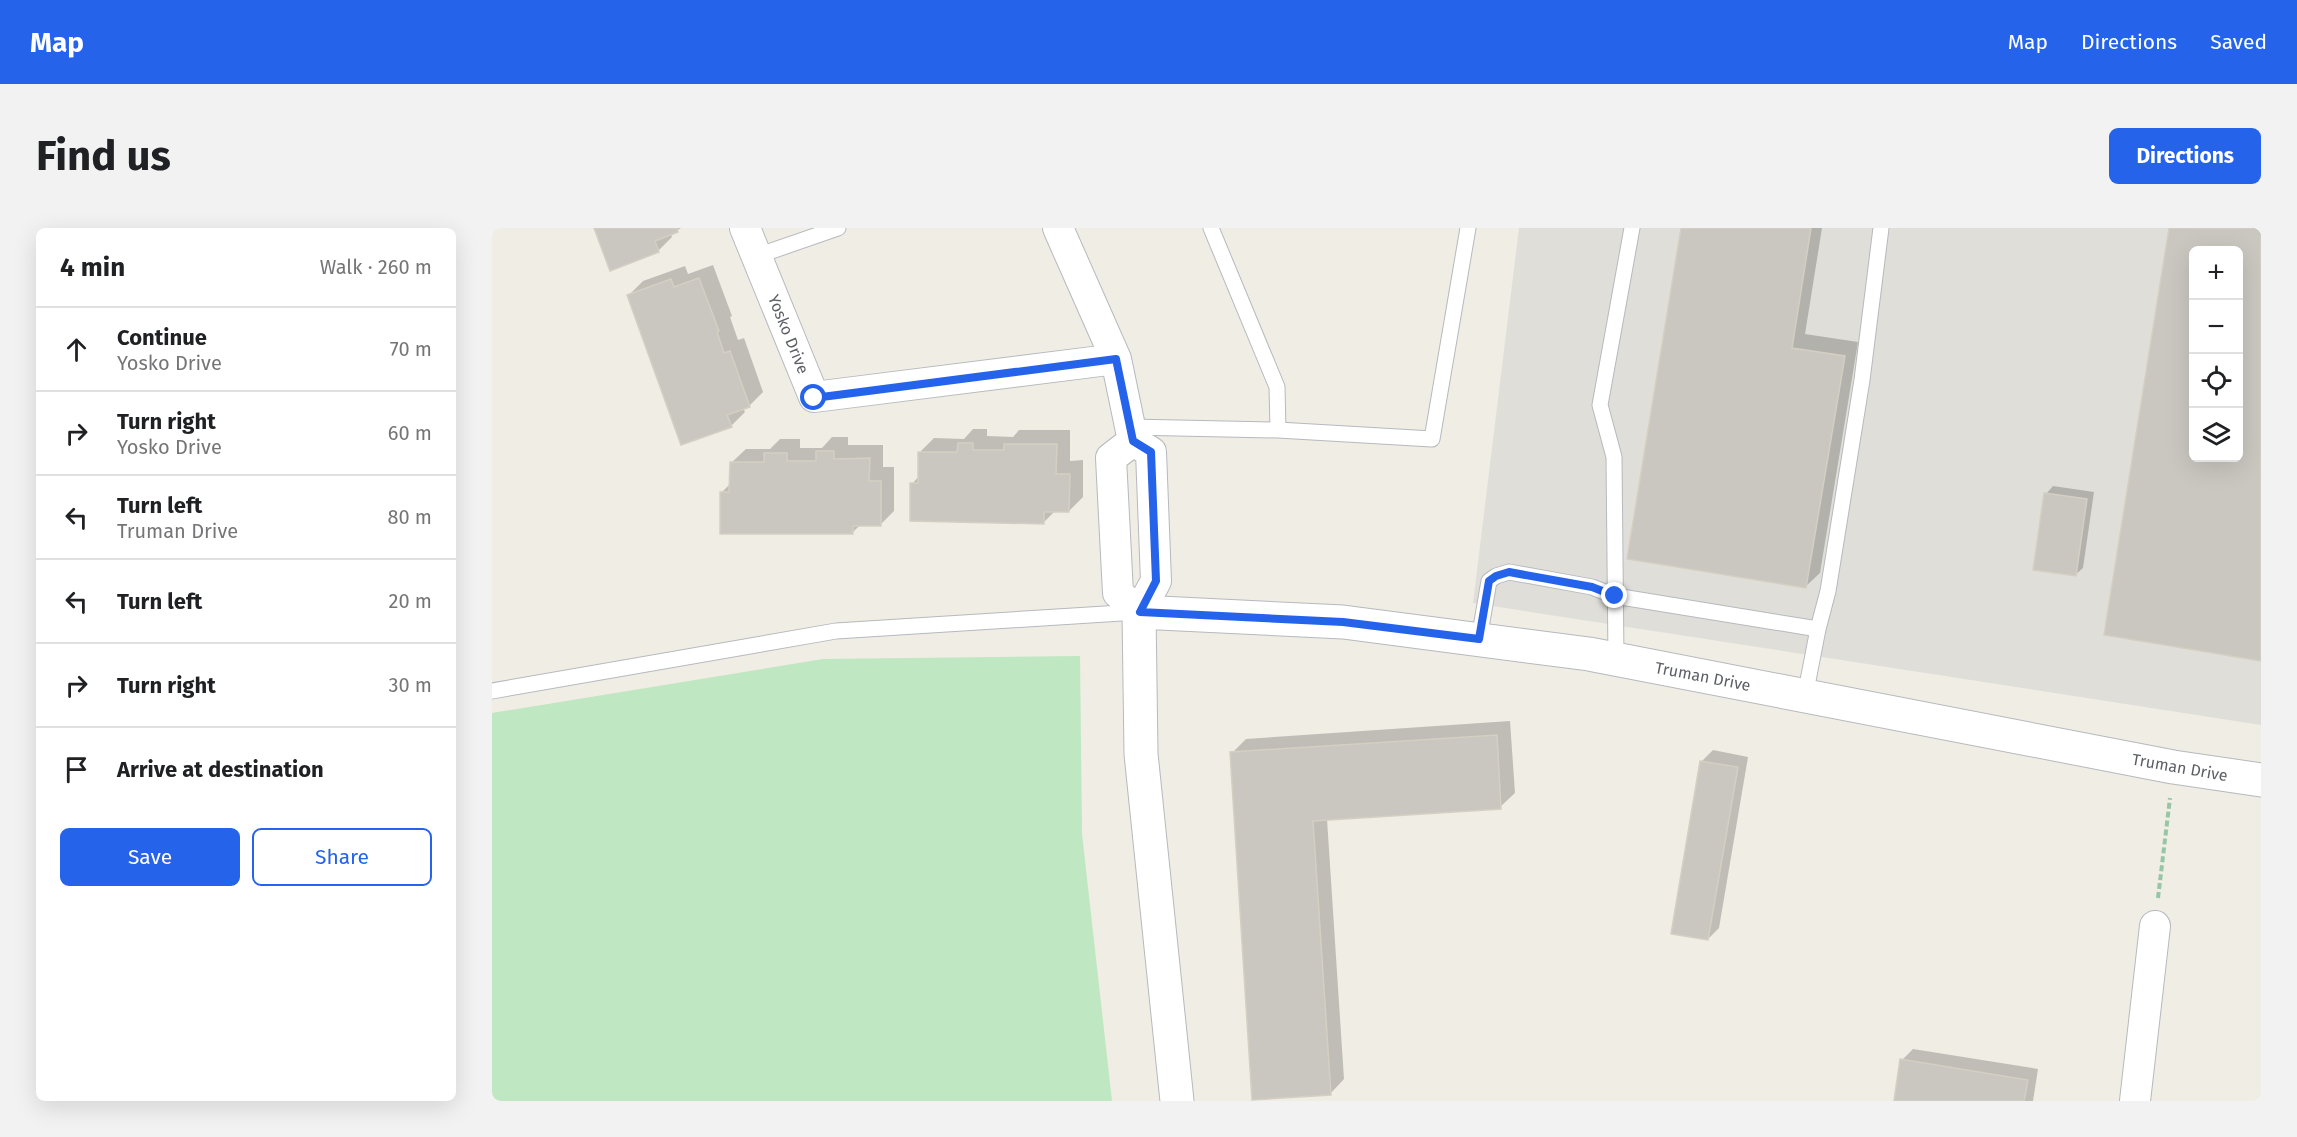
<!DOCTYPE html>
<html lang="en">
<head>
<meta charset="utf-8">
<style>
  :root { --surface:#fff; --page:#f2f2f2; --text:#202124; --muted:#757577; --line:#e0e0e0; --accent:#2563eb }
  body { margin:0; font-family:"Fira Sans",sans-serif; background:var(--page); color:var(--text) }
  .controls { position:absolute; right:18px; top:18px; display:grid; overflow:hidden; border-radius:9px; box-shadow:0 6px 24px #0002 }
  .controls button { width:54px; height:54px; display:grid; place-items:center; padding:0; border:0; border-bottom:2px solid var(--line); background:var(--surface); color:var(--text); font:30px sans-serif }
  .stop { position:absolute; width:18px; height:18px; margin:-14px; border:4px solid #2563eb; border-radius:50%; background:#fff }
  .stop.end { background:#2563eb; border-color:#fff; box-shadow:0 2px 6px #0008 }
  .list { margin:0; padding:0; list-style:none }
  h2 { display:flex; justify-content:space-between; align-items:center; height:78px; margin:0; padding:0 24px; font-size:26px }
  h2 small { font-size:20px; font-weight:400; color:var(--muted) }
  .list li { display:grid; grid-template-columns:39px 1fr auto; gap:18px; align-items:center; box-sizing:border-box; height:84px; padding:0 24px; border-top:2px solid var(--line) }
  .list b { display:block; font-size:22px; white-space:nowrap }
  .list p { margin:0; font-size:20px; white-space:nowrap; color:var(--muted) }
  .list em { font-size:20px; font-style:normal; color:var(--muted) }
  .actions { display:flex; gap:12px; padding:18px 24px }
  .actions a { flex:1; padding:14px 0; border:2px solid var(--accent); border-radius:9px; text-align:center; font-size:21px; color:var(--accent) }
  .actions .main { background:var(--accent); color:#fff }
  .icon { flex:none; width:33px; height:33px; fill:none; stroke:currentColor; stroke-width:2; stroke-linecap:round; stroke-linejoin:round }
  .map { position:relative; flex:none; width:1769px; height:873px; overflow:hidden; border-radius:9px }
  header { display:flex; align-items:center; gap:36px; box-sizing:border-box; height:84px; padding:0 30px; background:var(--accent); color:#fff }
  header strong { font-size:28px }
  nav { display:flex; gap:33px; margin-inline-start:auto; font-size:21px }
  .intro { display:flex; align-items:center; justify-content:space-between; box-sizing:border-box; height:144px; padding:0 36px }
  h1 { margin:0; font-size:42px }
  .button { padding:15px 27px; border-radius:9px; background:var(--accent); color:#fff; font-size:21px; font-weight:700 }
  main { display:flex; gap:36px; padding:0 36px }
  aside { flex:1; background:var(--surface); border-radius:9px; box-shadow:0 6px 24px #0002 }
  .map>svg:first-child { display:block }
</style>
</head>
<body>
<header>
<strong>Map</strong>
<nav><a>Map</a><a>Directions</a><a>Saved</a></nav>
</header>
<div class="intro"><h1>Find us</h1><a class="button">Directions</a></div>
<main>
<aside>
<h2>4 min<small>Walk · 260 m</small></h2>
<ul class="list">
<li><svg class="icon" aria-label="ahead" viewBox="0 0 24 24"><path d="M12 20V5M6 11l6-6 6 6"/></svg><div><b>Continue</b><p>Yosko Drive</p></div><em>70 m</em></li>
<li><svg class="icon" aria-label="right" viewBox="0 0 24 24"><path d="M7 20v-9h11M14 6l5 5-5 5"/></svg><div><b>Turn right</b><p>Yosko Drive</p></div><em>60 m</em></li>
<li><svg class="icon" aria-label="left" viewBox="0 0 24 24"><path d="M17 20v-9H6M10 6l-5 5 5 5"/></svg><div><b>Turn left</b><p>Truman Drive</p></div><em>80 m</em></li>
<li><svg class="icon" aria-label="left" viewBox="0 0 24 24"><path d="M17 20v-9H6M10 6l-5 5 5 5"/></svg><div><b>Turn left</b></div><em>20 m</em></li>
<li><svg class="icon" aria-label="right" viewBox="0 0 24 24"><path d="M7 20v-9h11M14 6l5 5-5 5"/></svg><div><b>Turn right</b></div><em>30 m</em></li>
<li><svg class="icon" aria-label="arrive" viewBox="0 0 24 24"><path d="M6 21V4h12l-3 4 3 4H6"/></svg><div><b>Arrive at destination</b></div></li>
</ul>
<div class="actions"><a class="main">Save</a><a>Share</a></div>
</aside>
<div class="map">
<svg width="1769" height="873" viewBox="0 0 1769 873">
  <rect width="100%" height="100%" fill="#efede4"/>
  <path fill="#e0ded8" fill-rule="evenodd" d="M1027,0H1769V497L981,375ZM1702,22H1746V230H1702Z"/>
  <path fill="#bfe7c1" d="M588,428L590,606L620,873H0V485L331,431Z"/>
  <path fill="#0003" fill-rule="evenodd" d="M104,0H189L179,6L180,9L166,23Z
    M1191,0H1330L1313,106L1366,114L1328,345L1313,359Z
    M1679,0H1769V431L1614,406ZM1702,22H1746V230H1702Z
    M221,37L240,88L238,89L246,112L252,110L271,164L257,178L251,180L253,184L239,198L137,67L151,53L193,38L196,46Z
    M481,201H495V208L521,209L527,202H578V233L591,232V269L577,283H563L552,294L420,256L428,247V224L442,210L472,211Z
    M340,209H356V217H391V239H402V283L388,297H368L361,304L229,265L239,255V235L254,221H278L288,211H308V220H330Z
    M1561,258L1602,264L1591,340L1583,347L1554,266Z
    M1018,493L1023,565L1008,579L835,591L852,851L838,866L740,525L754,511Z
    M1221,522L1256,529L1227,700L1216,711L1180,705L1210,533Z
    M1421,821L1546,841L1541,873H1403L1410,832Z"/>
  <path fill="#cac7c1" stroke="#d4cfc2" stroke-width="1.5" fill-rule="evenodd" d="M102,0H185L186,4L163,13L167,24L118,43Z
    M1189,0H1319L1300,120L1353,128L1314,360L1135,331Z
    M1677,0H1769V433L1612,407ZM1702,22H1746V230H1702Z
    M207,50L227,103L225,104L232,125L238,123L258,179L235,187L240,199L189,217L135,67L179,51L182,59Z
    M466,215H481V222H512V216H565L564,246H578L577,284H552V296L418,293V255H426V224H465Z
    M324,223H342V231L378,230L377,253H389V298H361V306H228V264H237L238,234H272V225H295V233H324Z
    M1552,265L1595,271L1584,348L1541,342Z
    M1005,507L1009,581L821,593L839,867L760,872L738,524Z
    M1208,533L1246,539L1216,712L1179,706Z
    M1408,831L1536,852L1532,873H1402Z"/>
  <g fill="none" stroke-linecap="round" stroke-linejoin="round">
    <g stroke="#b6b9be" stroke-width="17">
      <path id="service" d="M265,28L346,0
        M638,199L786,202L785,159L719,0
        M786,202L940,211L976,0
        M1326,401L1336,363L1370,152L1389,0
        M987,411L997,353L1004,348L1017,344L1100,359L1123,368L1326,401L1313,468
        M1124,431L1122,229L1108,177L1140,0
        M0,463L344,403L645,384"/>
    </g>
    <g stroke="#b6b9be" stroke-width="32">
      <path id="minor" d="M253,0L322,169L624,131
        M566,0L624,131L641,213L659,224L664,353L647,384L626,365L619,230L641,213
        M1643,873L1663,698"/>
    </g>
    <g stroke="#b6b9be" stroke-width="35">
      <path id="tertiary" d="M685,873L649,526L647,384L851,394L1097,426L1681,539L1769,552"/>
    </g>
    <path stroke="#97c6a7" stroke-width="4" stroke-dasharray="6 3" stroke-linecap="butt" d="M1666,670L1678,570"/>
    <use href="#service" stroke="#fff" stroke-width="15"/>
    <use href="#minor" stroke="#fff" stroke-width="30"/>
    <use href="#tertiary" stroke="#fff" stroke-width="33"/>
  </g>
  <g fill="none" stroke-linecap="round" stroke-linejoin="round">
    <path stroke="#2563eb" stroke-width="8" d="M322,170L624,131L641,213L659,224L664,353L648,384L851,394L987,411L997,353L1004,348L1017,344L1100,359L1123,368"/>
  </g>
  <g text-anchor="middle" stroke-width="5" stroke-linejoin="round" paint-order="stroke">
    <g font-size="16" fill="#5c5f65" stroke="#fff">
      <text transform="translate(297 106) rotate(68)" y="6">Yosko Drive</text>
      <text transform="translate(1211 448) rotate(11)" y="6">Truman Drive</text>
      <text transform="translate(1688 539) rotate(10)" y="6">Truman Drive</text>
    </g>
  </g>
</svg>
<div class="controls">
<button>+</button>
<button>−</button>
<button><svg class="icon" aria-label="locate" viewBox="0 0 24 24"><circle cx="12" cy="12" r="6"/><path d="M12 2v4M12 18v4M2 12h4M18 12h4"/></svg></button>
<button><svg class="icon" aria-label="layers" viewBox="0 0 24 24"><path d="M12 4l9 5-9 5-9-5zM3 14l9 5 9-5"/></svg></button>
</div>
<div class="stop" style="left:322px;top:170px"></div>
<div class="stop end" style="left:1123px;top:368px"></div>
</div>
</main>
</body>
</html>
